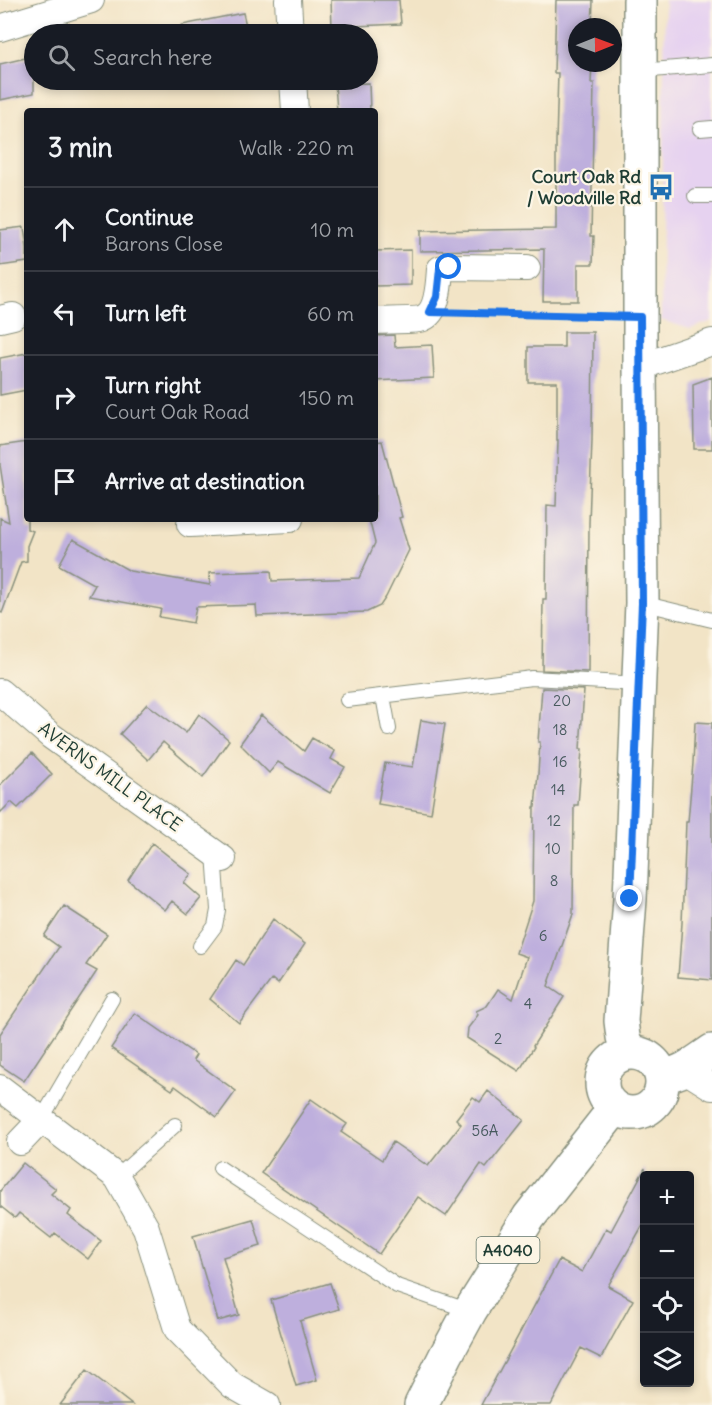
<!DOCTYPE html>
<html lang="en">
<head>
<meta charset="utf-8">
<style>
  :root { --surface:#171b24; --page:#242831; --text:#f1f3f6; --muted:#9ea1a6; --line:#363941 }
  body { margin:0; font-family:Delius,sans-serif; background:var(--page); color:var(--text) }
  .controls { position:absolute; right:18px; bottom:18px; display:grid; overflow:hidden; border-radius:6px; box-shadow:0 3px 9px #0003 }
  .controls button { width:54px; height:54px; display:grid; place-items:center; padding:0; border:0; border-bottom:2px solid var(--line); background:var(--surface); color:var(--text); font:30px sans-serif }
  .compass { position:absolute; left:568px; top:18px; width:54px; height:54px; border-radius:50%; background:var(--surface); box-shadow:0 3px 9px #0003; rotate:89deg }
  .stop { position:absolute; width:18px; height:18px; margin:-14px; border:4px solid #1a73e8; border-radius:50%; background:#fff }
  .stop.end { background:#1a73e8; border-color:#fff; box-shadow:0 2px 6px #0008 }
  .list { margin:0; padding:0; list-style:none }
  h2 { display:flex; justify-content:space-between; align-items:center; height:78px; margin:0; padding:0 24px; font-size:26px }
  h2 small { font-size:20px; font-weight:400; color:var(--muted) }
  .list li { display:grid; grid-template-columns:39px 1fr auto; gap:18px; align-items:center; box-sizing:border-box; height:84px; padding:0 24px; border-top:2px solid var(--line) }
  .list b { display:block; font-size:22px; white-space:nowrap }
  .list p { margin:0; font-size:20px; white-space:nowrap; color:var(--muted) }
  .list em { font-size:20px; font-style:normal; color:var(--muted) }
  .icon { flex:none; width:33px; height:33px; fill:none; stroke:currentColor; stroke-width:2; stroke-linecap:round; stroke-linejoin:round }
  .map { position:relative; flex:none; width:712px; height:1405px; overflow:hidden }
  .search { position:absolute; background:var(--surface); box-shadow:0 3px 9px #0003; left:24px; top:24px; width:354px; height:66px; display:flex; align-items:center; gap:15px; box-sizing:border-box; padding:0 21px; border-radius:33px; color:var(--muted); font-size:22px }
  .panel { position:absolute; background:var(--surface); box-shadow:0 3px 9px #0003; left:24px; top:108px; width:354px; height:414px; border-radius:6px }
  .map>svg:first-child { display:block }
</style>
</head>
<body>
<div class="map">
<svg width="712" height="1405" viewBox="0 0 712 1405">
  <rect width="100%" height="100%" fill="#fcf5e5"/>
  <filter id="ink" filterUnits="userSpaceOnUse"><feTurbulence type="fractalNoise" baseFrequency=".0167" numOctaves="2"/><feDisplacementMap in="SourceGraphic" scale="12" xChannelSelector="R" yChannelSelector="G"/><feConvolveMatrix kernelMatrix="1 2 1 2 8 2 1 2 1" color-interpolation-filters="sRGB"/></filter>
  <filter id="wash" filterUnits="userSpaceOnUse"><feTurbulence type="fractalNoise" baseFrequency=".008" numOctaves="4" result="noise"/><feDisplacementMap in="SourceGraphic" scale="24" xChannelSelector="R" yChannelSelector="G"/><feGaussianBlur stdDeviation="1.35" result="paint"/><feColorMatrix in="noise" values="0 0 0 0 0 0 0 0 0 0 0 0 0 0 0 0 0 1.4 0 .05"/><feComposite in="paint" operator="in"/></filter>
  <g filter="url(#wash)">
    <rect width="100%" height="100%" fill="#f2e4c6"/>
    <path fill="#e6d2f0" d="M665,0H712V321L690,329L661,320Z"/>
    <g id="blocks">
      <path fill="#beafdd" d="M331,0H399L401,24L332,27Z
        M556,0H593L592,27H577V63H592L591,83H594L591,236H594L593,264H578V301H543L544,249L420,251V231L556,229V142L558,73H554Z
        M243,13L248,34H183L182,25Z
        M34,56V93L0,100V64Z
        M369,83L370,111H337L335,84Z
        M24,227L27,248V262L0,266V230Z
        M411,250V285L375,286V251Z
        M564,332H593L592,440L589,523L588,672L542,670L543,599H546L547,505L556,506L558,440H557V382H528V347H564Z
        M394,335L395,347L432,345L434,378L375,381V336Z
        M27,353V390L0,395V358Z
        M712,377V449H694L693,384Z
        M382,441L402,517L399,518L409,550L386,597L380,606L367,612L257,616L256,605L196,607L193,623L159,617L161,609L89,596L95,585L59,565L73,539L130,571L210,585L209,573L271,571L272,581L359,578L375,543L369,519H375V442Z
        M27,442V529L33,531L27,546V561L21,562L2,613L0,612V518L9,522L0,465V446Z
        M542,688L584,690L580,749H582L578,805H574L573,914L548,986L564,997L533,1046L534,1047L519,1071L467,1038L468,1028L478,1015L476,1011L487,1006L498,989L513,999L527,957L516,953L533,901L534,807H535L538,774L540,742H538Z
        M147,704L186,733L199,714L229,740L203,777L163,742L148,760L120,734Z
        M261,715L304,751L312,738L335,751L331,759L345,767L330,793L278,762L269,773L240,744Z
        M421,720L445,724L431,813L378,804L385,763L413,767Z
        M695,722L712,723V980L678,977L682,923L686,822H688L693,763Z
        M32,753L52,774L18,808L11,802L0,813V785Z
        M152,843L191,874L184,883L201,898L188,914L172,901L165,910L128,880Z
        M64,906L107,934L86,965L97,971L24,1081L0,1065V1034L59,947L44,936Z
        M273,919L305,944L278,984L272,979L239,1023L210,999L236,960L243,965Z
        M135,1013L196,1055L193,1060L236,1091L217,1117L175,1086L172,1090L111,1048Z
        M488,1091L524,1120L486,1168L481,1164L446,1216L418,1197L379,1254L261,1173L311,1099L347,1124L341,1132L382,1160L393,1142L428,1166L461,1124L456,1119L473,1097L480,1102Z
        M23,1163L56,1189L51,1194L71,1210L68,1215L101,1241L88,1259L55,1233L51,1238L19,1213L15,1218L0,1206V1191Z
        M645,1168V1221L608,1286L633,1300L601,1358L581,1348L551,1405H481L559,1260L582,1272L606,1228L611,1231Z
        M253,1219L261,1246L223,1257L239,1315L218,1321L193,1236Z
        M330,1283L339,1309L300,1321L317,1380L296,1386L271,1300Z
        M87,1370L132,1405H60Z"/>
    </g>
  </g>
  <g filter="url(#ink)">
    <use href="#blocks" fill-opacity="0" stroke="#88907d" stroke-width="1.5"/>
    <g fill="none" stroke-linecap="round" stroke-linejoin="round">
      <g stroke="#88907d" stroke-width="16">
        <path id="lane" d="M640,71L712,65
          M700,129L712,128
          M695,196H712
          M642,603L712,620
          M383,696L389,729
          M347,700L532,678L640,684
          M200,946L215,926L218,910L214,853
          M41,1120L112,999
          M220,1168L397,1286L470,1311
          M117,1177L175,1125"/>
      </g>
      <g stroke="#88907d" stroke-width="28">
        <path id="street" d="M288,0L290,34
          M0,28L91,0
          M293,80L295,111
          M0,319L13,316
          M375,321C384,320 417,321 423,318C438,312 439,283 440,269L449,267L527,268
          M640,367L712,342
          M190,524L290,519
          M0,692L51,736L223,859
          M685,1070L712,1087
          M0,1088L117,1177L146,1228L177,1329L232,1385L267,1405
          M20,1142L41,1120"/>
      </g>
      <g stroke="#88907d" stroke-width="36">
        <path id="primary" d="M628,1053L623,1037L621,1021L630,899L642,603L640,367V0
          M602 1083a30 30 0 1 1 60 0a30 30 0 1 1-60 0Z
          M662,1076C682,1074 696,1062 712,1051
          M421,1405L446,1355L470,1311L529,1217L615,1108"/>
      </g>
      <path stroke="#88907d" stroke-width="4" stroke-dasharray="4.5 4.5" stroke-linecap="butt" d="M458,313L612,317"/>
      <use href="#lane" stroke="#fff" stroke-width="14"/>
      <use href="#street" stroke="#fff" stroke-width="26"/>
      <use href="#primary" stroke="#fff" stroke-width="33"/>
    </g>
  </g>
  <g fill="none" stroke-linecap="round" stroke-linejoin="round" filter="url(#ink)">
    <path stroke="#1a73e8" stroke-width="8" d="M449,267L440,269L437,297L430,312L640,317L642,603L630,899"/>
  </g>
  <defs>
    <g id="bus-bare" transform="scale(2.07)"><path d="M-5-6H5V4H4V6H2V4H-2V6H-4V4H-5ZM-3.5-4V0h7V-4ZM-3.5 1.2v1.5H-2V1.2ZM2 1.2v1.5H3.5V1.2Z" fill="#1f6fb2" stroke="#fcf5e5" stroke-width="2.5" paint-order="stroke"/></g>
  </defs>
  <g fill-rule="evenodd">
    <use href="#bus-bare" x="661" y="187"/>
  </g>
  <g text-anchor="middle" stroke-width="4.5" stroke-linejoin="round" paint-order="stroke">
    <g font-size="15" fill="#475a5e">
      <text x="562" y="706">20</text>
      <text x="560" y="735">18</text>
      <text x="560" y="767">16</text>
      <text x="558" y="795">14</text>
      <text x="554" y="826">12</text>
      <text x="553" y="854">10</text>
      <text x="554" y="886">8</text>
      <text x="543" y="941">6</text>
      <text x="528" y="1009">4</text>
      <text x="498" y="1044">2</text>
      <text x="485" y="1136">56A</text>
    </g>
    <rect fill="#fcf5e5" stroke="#617469" stroke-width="1.5" x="476.5" y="1237" width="63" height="26" rx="4.5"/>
    <g font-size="16" font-weight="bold" fill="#1f3d34">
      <text x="508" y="1256">A4040</text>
    </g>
    <g font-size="18" font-weight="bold" fill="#1f3d34" stroke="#fcf5e5" text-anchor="end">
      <text x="641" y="183">Court Oak Rd<tspan x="641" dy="21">/ Woodville Rd</tspan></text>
    </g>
    <g font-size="18" fill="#1f3d34" stroke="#fcf5e5">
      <text transform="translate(110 777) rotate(36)" y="6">AVERNS MILL PLACE</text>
    </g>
  </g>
</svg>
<div class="controls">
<button>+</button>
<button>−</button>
<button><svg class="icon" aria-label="locate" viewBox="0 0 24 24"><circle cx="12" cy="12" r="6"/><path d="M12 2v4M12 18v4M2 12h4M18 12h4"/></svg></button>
<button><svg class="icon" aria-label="layers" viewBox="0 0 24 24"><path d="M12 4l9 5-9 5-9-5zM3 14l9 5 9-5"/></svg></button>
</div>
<svg class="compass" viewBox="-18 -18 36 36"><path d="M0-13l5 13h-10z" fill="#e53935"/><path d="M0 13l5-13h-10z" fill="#9ea1a6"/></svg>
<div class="stop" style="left:449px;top:267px"></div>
<div class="stop end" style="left:630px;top:899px"></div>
<div class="search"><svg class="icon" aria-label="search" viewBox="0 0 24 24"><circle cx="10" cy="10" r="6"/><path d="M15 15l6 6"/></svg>Search here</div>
<section class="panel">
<h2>3 min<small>Walk · 220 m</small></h2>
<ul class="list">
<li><svg class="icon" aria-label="ahead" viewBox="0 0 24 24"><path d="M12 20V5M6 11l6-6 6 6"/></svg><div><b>Continue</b><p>Barons Close</p></div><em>10 m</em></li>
<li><svg class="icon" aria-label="left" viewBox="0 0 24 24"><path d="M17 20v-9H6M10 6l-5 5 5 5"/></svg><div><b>Turn left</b></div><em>60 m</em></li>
<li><svg class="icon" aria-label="right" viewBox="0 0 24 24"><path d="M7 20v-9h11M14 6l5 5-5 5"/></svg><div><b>Turn right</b><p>Court Oak Road</p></div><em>150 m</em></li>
<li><svg class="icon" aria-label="arrive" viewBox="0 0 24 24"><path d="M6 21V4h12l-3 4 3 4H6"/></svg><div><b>Arrive at destination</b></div></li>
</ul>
</section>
</div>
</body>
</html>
